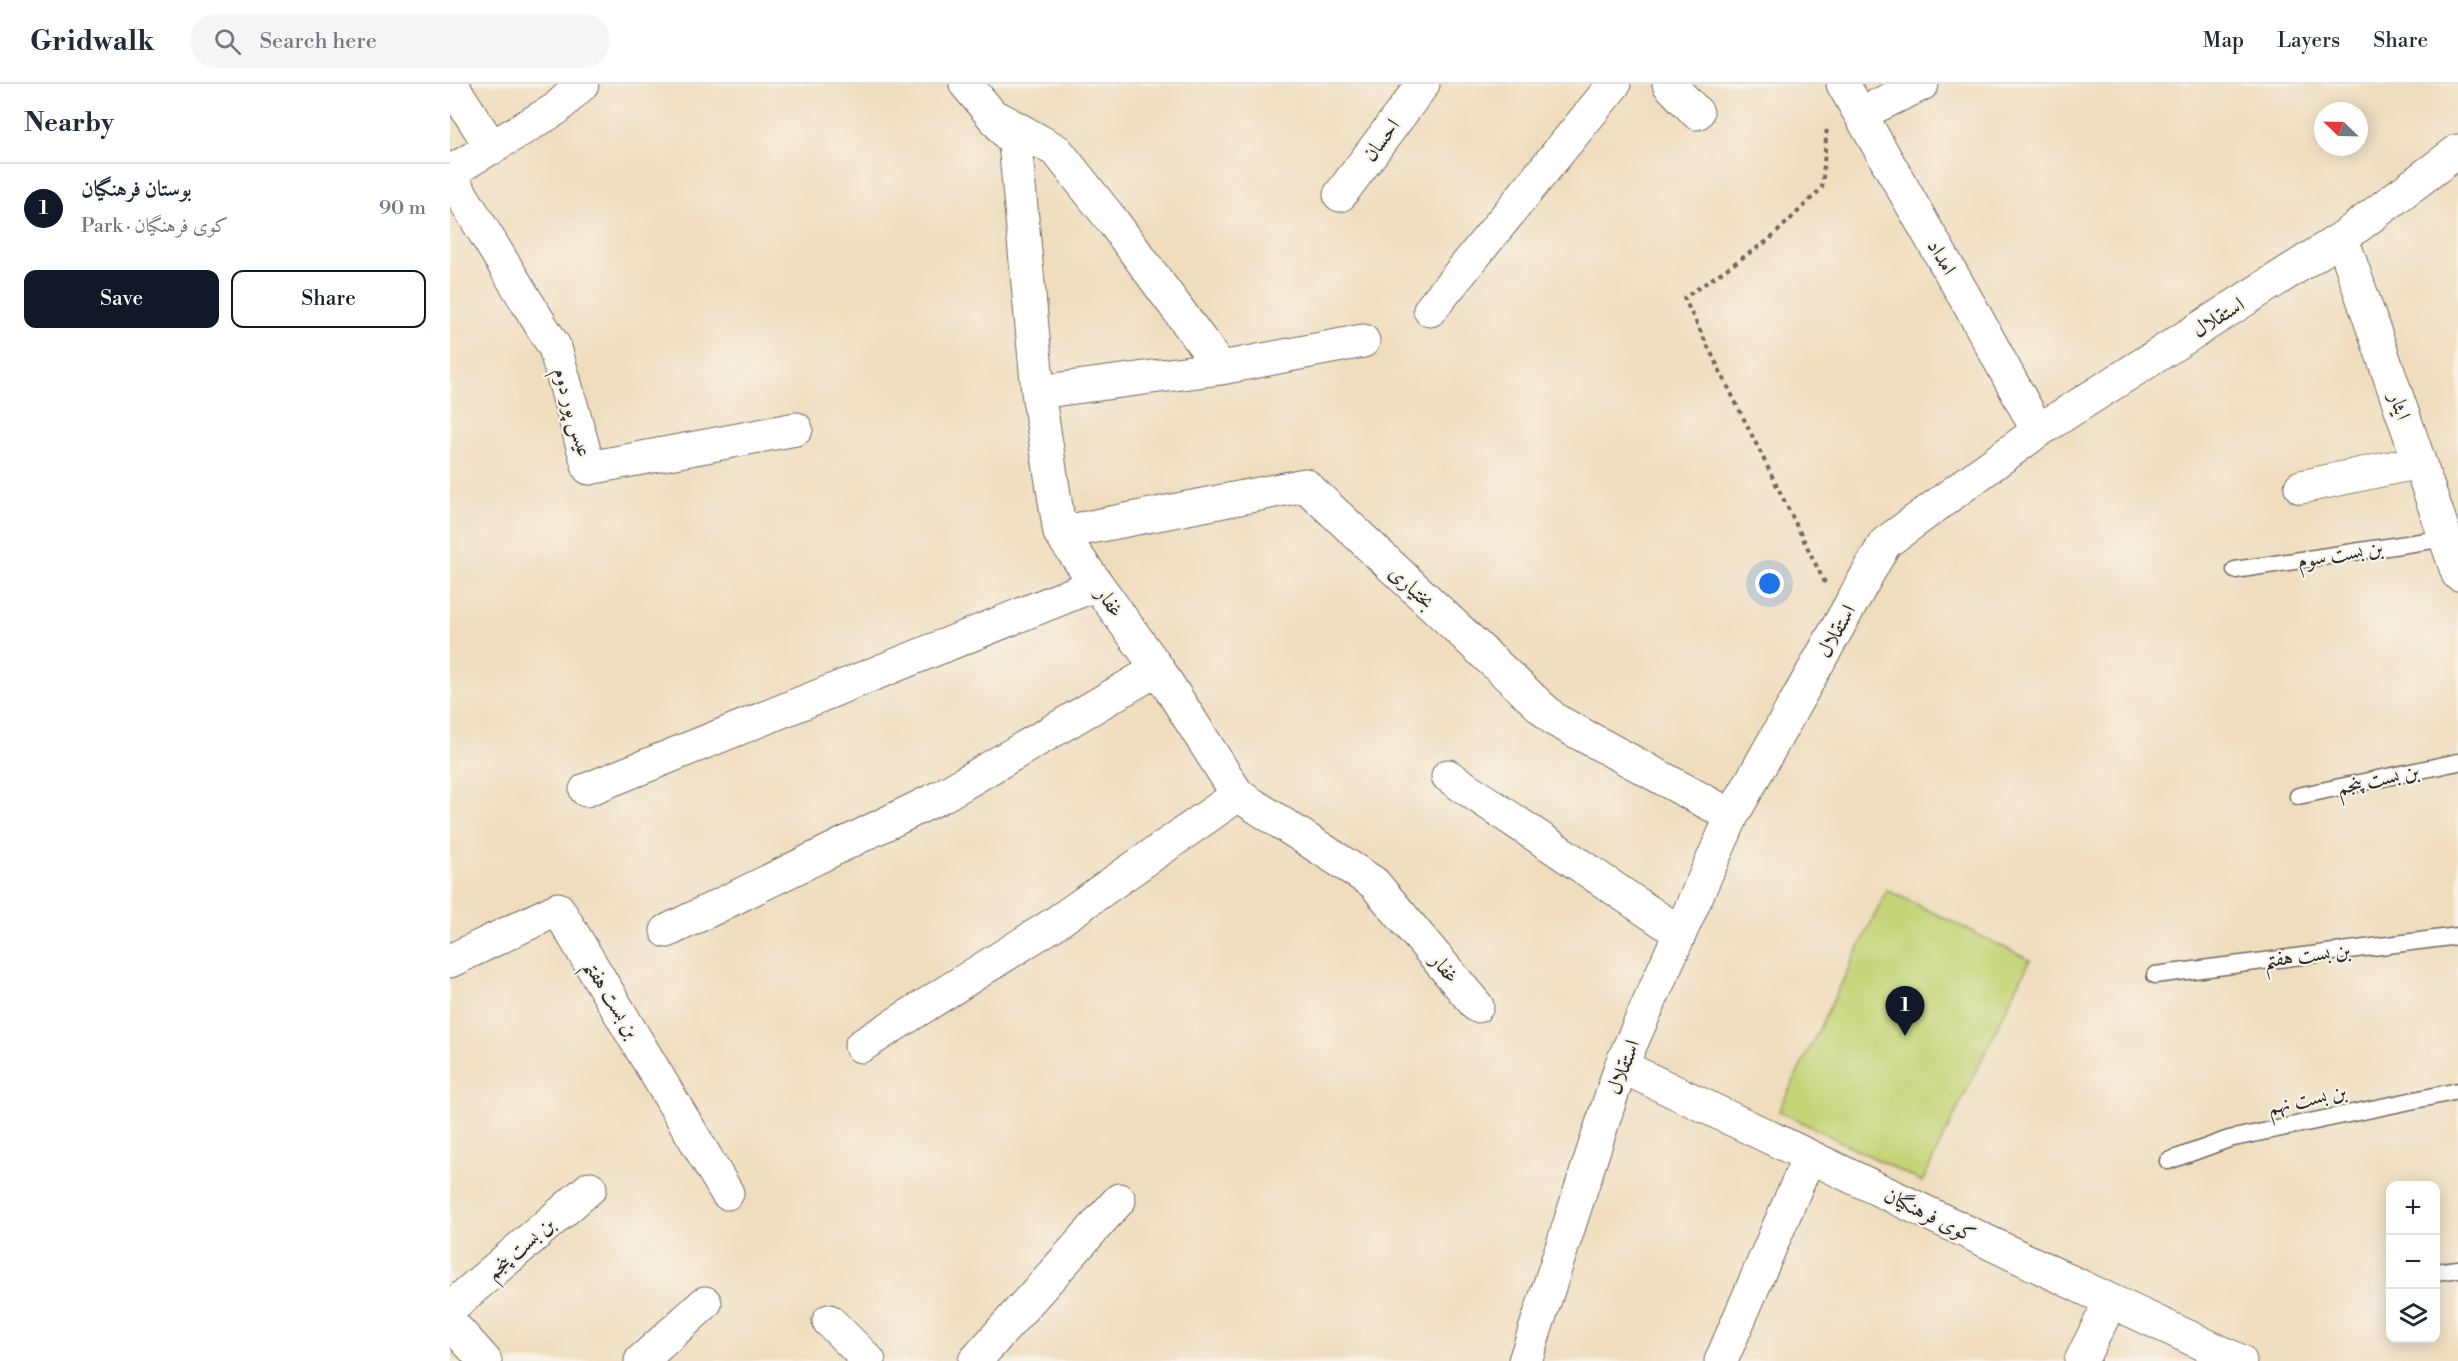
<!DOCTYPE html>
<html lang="en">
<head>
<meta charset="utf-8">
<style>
  :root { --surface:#fff; --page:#f6f6f7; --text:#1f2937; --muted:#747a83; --line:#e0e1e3; --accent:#111827 }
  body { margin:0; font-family:"Libre Bodoni",Amiri,serif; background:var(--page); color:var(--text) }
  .controls { position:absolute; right:18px; bottom:18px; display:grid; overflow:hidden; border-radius:12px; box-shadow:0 3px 15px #0003 }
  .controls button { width:54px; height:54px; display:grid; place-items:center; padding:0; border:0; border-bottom:2px solid var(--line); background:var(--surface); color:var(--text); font:30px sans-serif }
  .compass { position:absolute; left:1864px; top:18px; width:54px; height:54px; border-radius:50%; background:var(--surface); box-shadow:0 3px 15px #0003; rotate:293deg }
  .you { position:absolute; left:1320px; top:500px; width:21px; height:21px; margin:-15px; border:4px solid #fff; border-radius:50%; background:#1a73e8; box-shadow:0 0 0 9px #1a73e833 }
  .badge { display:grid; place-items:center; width:39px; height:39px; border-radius:50%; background:var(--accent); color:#fff; font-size:20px; font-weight:700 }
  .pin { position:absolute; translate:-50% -50px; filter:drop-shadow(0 2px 3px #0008) }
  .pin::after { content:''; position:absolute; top:32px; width:21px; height:18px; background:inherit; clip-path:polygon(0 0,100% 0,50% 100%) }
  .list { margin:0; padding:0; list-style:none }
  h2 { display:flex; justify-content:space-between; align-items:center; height:78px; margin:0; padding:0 24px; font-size:26px }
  h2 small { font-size:20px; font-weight:400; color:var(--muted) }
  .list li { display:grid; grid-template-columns:39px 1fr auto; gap:18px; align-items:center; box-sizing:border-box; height:90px; padding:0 24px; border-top:2px solid var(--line) }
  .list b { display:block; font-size:22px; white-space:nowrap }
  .list p { margin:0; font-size:20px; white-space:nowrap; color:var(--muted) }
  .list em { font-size:20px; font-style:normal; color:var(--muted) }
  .actions { display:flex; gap:12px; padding:18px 24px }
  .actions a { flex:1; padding:14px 0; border:2px solid var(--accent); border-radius:12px; text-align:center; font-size:21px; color:var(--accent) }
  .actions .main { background:var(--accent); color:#fff }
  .icon { flex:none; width:33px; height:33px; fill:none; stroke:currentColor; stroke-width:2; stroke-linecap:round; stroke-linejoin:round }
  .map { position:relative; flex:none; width:2008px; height:1277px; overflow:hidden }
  header { display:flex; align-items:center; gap:36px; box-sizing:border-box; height:84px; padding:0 30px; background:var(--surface); border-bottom:2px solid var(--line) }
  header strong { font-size:28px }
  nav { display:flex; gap:33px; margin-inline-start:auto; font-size:21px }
  .search { width:420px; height:54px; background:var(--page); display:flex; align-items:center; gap:15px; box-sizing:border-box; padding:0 21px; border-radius:33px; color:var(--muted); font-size:22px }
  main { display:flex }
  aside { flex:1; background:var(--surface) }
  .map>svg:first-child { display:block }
</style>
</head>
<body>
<header>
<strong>Gridwalk</strong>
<div class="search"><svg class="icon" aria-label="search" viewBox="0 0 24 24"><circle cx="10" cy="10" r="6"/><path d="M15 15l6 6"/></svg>Search here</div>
<nav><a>Map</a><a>Layers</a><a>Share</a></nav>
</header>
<main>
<aside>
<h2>Nearby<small></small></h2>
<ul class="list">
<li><span class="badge">1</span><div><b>بوستان فرهنگیان</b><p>Park · کوی فرهنگیان</p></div><em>90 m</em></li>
</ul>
<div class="actions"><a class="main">Save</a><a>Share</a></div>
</aside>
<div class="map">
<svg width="2008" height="1277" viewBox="0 0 2008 1277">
  <rect width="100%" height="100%" fill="#f7f3e8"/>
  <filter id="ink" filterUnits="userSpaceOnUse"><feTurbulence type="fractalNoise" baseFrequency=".0167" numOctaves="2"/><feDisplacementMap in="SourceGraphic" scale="12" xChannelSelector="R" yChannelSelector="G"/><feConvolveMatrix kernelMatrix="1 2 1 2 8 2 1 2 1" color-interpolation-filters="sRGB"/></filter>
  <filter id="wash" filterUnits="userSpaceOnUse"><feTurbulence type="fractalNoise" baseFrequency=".008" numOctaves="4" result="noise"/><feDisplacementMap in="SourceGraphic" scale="24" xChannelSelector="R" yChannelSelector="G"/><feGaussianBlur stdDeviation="1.35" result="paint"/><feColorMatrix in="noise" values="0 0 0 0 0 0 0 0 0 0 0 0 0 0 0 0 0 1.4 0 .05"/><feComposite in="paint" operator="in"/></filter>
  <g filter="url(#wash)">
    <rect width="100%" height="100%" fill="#f0ddbe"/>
    <path fill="#c4d476" stroke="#788050" stroke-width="1.5" d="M1437,806L1580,876L1472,1098L1329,1027Z"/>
  </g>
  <g filter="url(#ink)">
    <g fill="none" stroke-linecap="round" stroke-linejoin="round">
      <g stroke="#70695e" stroke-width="19">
        <path id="service" d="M1785,486L1996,454
          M1848,712L2008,678
          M1705,891L2008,852
          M1718,1077L1779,1055L2008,1007
          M1986,1188L2008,1185"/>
      </g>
      <g stroke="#70695e" stroke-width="35">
        <path id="minor" d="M1,0L42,64
          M516,0L565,59L588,308L610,449L708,585L788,711L924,799L1027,922
          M1219,0L1247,29
          M1393,0L1524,229L1588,347
          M1410,30L1472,0
          M550,35L607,67L664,139L771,284
          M0,88L106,25L132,0
          M0,92L105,264L139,384L346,345
          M890,111L973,0
          M1892,154L2008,490
          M980,226L1164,0
          M588,308L771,284L913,257
          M1851,403L1969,378
          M610,449L855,401L1105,636L1282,732
          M998,692L1230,849
          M136,706L647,500
          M217,847L492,712L708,585
          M0,877L108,825L277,1109
          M411,962L604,840L788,711
          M1171,982L1661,1217L1790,1277
          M0,1224L140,1104
          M379,1237L419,1277
          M0,1238L35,1277
          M191,1277L255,1219
          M525,1277L669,1116
          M1075,1277L1171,982L1282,732L1435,459L1588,347L1892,154L2008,67
          M1271,1277L1359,1073
          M1631,1277L1661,1217"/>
      </g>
      <path stroke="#70695e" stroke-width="4" stroke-dasharray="4.5 4.5" stroke-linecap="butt" d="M1375,499L1234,214L1320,155L1372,104L1377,42"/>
      <use href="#service" stroke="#fff" stroke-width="16"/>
      <use href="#minor" stroke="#fff" stroke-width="33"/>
    </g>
  </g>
  <g text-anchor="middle" stroke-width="4.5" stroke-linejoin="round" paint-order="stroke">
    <g font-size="21" fill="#2b2b2b" stroke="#f7f3e8">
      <text transform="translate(931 56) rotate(-53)" y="7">احسان</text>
      <text transform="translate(1492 173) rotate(60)" y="7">امداد</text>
      <text transform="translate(1768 233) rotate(-32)" y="7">استقلال</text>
      <text transform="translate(1950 322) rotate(71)" y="7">ایثار</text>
      <text transform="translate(123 328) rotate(74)" y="7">عیس پور دوم</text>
      <text transform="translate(1890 470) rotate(-9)" y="7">بن بست سوم</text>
      <text transform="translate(962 503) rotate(43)" y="7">بختیاری</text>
      <text transform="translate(660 518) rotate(55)" y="7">غفار</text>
      <text transform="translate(1386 547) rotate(-61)" y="7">استقلال</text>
      <text transform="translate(1928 695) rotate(-12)" y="7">بن بست پنجم</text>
      <text transform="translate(1857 871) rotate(-7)" y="7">بن بست هفتم</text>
      <text transform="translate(995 884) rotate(50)" y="7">غفار</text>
      <text transform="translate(162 915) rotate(59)" y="7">بن بست هفتم</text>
      <text transform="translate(1173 983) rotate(-69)" y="7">استقلال</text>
      <text transform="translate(1857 1015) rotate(-12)" y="7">بن بست نهم</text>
      <text transform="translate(1480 1131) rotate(26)" y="7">کوی فرهنگیان</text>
      <text transform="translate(70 1164) rotate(-41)" y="7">بن بست پنجم</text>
    </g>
  </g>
</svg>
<div class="controls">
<button>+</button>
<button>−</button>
<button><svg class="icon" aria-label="layers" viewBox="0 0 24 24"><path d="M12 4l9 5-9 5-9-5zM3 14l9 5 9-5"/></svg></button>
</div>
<svg class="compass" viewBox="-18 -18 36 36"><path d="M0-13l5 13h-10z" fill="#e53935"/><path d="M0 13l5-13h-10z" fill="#747a83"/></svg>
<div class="you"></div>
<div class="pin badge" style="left:1455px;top:952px">1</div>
</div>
</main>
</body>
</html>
